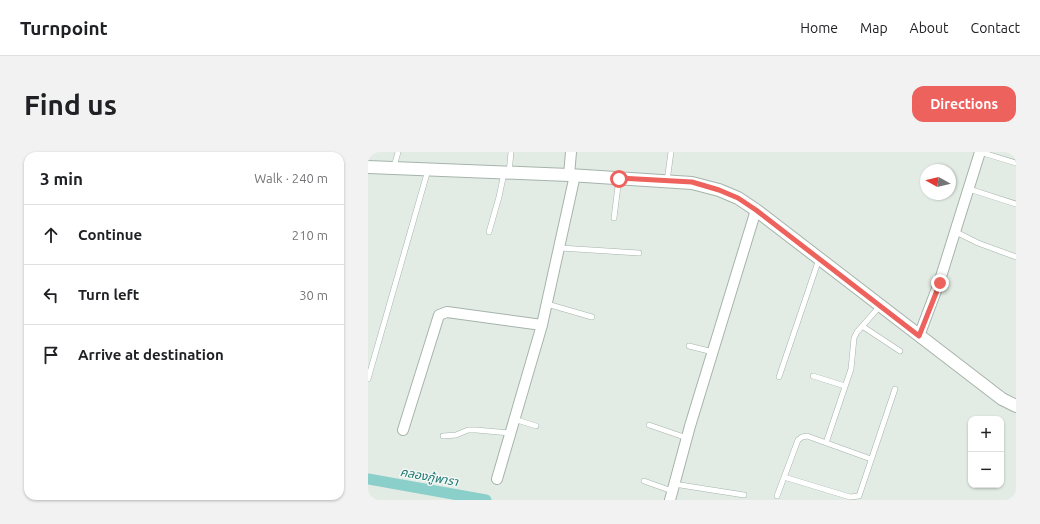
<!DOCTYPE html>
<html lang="en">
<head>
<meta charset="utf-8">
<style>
  :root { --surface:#fff; --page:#f2f2f2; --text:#202124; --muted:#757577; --line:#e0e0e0; --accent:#ee625d }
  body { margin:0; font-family:Ubuntu,"Noto Sans Thai",sans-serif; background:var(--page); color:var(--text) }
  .controls { position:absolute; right:12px; bottom:12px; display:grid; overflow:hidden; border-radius:8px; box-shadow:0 1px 3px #0004 }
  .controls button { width:36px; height:36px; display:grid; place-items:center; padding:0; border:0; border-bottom:1px solid var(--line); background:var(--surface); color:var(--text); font:20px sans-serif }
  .compass { position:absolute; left:552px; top:12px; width:36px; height:36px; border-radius:50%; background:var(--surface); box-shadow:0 1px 3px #0004; rotate:278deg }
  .stop { position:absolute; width:12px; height:12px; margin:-9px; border:3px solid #ee625d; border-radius:50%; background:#fff }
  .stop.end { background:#ee625d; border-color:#fff; box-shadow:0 1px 4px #0008 }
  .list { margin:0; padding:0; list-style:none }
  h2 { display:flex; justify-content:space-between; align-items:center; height:52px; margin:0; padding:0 16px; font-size:17px }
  h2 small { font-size:13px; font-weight:400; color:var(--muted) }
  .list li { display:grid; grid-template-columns:26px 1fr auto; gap:12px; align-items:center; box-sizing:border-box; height:60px; padding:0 16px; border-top:1px solid var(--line) }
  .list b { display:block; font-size:15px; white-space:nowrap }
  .list em { font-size:13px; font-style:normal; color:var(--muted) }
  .icon { flex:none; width:22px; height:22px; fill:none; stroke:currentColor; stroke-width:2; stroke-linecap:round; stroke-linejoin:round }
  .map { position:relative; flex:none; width:648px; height:348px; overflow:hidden; border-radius:12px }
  header { display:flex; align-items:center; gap:24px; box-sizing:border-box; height:56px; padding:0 20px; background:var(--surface); border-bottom:1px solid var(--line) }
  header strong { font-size:19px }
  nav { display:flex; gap:22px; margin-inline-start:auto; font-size:14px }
  .intro { display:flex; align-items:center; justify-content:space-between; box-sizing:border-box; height:96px; padding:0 24px }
  h1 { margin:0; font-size:28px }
  .button { padding:10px 18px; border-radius:12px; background:var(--accent); color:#fff; font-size:14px; font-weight:700 }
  main { display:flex; gap:24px; padding:0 24px }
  aside { flex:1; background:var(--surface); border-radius:12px; box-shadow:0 1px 3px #0004 }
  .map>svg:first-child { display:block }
</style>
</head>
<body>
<header>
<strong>Turnpoint</strong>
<nav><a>Home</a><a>Map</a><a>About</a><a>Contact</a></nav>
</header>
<div class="intro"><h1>Find us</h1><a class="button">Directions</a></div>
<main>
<aside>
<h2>3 min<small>Walk · 240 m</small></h2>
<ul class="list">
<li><svg class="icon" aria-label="ahead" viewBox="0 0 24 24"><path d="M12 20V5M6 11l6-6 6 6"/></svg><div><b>Continue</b></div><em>210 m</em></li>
<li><svg class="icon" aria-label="left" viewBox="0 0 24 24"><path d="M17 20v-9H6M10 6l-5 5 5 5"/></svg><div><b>Turn left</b></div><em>30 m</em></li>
<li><svg class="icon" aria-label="arrive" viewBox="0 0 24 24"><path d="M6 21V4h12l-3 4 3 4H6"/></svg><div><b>Arrive at destination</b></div></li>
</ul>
</aside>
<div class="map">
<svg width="648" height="348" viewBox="0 0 648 348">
  <rect width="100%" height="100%" fill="#e2ece5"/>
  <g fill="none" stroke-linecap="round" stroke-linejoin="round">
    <path stroke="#8bcfcb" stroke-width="11" d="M0,327L118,348"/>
    <g stroke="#a5b4ab" stroke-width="6">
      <path id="service" d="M612,0L648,11
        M26,15L30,0
        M141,21L143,0
        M299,29L303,0
        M601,37L648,52
        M246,66L251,26
        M121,80L131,45L136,21
        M588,80L610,91L648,105
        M192,96L271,101
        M179,152L224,165
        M494,174L532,199
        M321,194L345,200
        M445,224L477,234
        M411,225L451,107
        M0,227L60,18
        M146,267L168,274
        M281,273L319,286
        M75,284L88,283L100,278H108L142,281
        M458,291L483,217L486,186L489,180L512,154
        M416,325L482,345L491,344L527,237
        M276,329L304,339
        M306,332L376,343
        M409,344L430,288L434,285L439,284L503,307"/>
    </g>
    <g stroke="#a5b4ab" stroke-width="12">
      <path id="minor" d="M201,23L203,0
        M551,184L571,131L612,0
        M35,278L71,163L79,160L174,173
        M129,327L174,173L207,23
        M302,348L322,274L388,58"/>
    </g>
    <g stroke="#a5b4ab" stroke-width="14">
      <path id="tertiary" d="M0,15L201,23L324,31L351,38L370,46L388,58L634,247L648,254"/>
    </g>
    <use href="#service" stroke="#fff" stroke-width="5"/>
    <use href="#minor" stroke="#fff" stroke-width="10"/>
    <use href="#tertiary" stroke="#fff" stroke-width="12"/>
  </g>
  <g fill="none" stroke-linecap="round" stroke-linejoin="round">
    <path stroke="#ee625d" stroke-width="5" d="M251,27V26L324,30L351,38L370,46L388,58L551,184L572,131"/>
  </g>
  <g text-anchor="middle" stroke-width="3" stroke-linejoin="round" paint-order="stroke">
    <g font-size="12" font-style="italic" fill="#1e7672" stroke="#f2f8f4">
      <text transform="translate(61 325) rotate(10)" y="4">คลองกู้พารา</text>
    </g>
  </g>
</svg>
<div class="controls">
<button>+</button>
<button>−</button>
</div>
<svg class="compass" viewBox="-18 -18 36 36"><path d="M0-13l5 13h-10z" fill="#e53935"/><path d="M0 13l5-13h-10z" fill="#757577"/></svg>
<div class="stop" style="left:251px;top:27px"></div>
<div class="stop end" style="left:572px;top:131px"></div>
</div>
</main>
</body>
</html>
